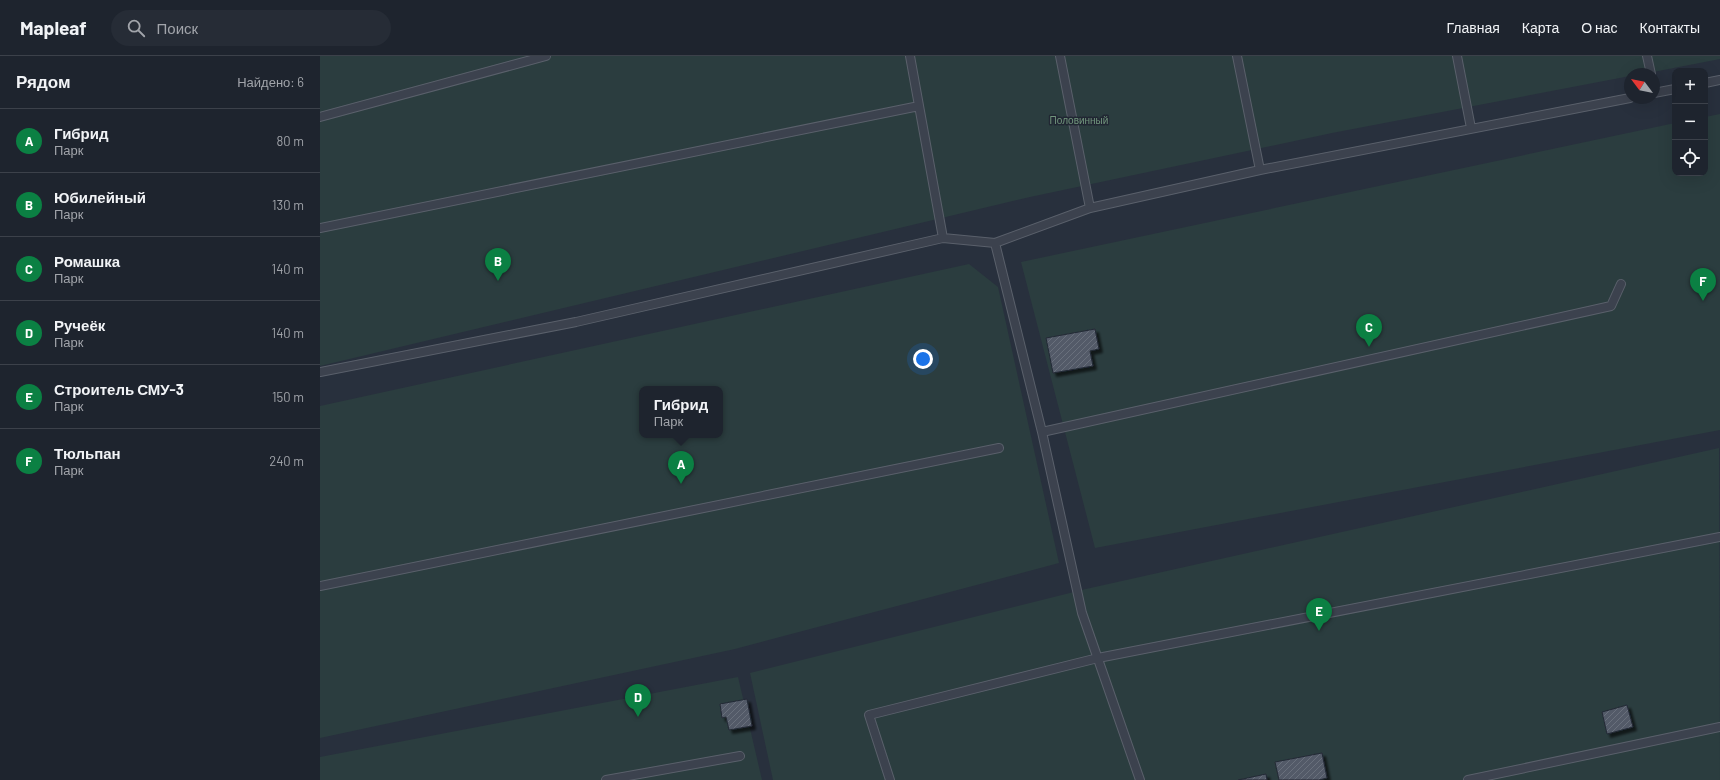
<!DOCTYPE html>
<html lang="ru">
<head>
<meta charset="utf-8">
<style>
  :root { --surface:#1e242e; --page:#262c36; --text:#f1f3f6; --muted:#a1a4aa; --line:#3c414a; --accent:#0b8043 }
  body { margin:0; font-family:Barlow,sans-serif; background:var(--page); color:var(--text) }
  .controls { position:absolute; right:12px; top:12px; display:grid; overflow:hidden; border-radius:8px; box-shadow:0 4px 16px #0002 }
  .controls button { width:36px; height:36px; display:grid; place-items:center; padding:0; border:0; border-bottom:1px solid var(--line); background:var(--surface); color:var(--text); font:20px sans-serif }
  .compass { position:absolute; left:1304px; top:12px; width:36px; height:36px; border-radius:50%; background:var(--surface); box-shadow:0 4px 16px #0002; rotate:302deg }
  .you { position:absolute; left:603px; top:303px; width:14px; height:14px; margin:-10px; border:3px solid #fff; border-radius:50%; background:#1a73e8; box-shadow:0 0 0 6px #1a73e833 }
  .badge { display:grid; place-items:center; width:26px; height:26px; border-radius:50%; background:var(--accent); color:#fff; font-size:13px; font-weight:700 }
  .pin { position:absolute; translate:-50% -33px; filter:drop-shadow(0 1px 2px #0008) }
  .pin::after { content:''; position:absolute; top:21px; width:14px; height:12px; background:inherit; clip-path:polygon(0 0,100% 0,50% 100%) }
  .popup { position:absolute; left:319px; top:330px; width:84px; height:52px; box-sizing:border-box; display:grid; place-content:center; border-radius:8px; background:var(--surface); filter:drop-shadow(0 1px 3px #0005); font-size:13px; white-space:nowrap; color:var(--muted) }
  .popup b { font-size:15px; color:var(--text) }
  .popup::after { content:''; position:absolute; left:50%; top:100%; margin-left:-8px; border:8px solid transparent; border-top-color:var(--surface) }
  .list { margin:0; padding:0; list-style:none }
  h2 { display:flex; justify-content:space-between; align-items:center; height:52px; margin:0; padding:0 16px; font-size:17px }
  h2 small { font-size:13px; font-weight:400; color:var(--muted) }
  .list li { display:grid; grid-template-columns:26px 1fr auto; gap:12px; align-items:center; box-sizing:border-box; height:64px; padding:0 16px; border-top:1px solid var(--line) }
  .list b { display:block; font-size:15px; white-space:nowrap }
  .list p { margin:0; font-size:13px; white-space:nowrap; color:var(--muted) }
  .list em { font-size:13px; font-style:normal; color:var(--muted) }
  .icon { flex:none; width:22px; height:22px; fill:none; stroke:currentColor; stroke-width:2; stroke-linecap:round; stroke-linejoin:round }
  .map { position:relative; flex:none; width:1400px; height:724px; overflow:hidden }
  header { display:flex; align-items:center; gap:24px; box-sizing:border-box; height:56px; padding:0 20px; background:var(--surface); border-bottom:1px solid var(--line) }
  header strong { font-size:19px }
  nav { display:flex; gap:22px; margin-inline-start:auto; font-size:14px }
  .search { width:280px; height:36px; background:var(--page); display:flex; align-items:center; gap:10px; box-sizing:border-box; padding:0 14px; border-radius:22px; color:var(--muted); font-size:15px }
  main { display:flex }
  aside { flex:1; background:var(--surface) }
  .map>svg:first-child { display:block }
</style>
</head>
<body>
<header>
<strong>Mapleaf</strong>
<div class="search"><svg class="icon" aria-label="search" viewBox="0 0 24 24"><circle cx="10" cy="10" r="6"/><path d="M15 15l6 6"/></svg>Поиск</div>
<nav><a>Главная</a><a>Карта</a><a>О нас</a><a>Контакты</a></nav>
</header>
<main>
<aside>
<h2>Рядом<small>Найдено: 6</small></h2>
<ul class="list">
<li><span class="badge">A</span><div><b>Гибрид</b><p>Парк</p></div><em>80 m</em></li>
<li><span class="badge">B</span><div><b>Юбилейный</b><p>Парк</p></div><em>130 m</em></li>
<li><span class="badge">C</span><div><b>Ромашка</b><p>Парк</p></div><em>140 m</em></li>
<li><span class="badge">D</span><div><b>Ручеёк</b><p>Парк</p></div><em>140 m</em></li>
<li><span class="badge">E</span><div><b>Строитель СМУ-3</b><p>Парк</p></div><em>150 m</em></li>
<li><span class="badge">F</span><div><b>Тюльпан</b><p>Парк</p></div><em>240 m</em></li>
</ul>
</aside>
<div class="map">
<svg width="1400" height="724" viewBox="0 0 1400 724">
  <defs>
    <pattern id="building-hatch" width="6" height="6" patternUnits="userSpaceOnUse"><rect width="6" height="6" fill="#525a68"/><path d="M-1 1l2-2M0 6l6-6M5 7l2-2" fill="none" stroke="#69707c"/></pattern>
    <filter id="shadow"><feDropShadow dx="3.5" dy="3.5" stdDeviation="1" flood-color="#0009"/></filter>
  </defs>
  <rect width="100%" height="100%" fill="#28303d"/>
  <path fill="#2b3d3f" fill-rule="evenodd" d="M0,0H1400V3L1323,18H1310V20L1012,77L710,141L0,310Z
    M1400,58V374L775,492L701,206L1355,67V117H1385V61Z
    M649,208L678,231L739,507L415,593L0,682V350ZM322,333H400V379H322Z
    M1399,392L1400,724H453L430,617L766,533Z
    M418,621L442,724H0V701Z"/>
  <path fill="url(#building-hatch)" stroke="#232935" filter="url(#shadow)" d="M775,273L779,293L770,295L773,310L733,317L726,282Z
    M427,643L432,670L409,674L406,661L402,662L400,648Z
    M1307,649L1313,671L1287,678L1282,656Z
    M1002,697L1007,722L999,724H959L955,706Z
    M946,718L947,724H918Z"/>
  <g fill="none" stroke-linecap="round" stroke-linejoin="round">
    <g stroke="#5a606b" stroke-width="10">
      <path id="lane" d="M590,0L623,182
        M740,0L770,152
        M917,0L940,114
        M1137,0L1151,72
        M1327,0L1331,18
        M1385,27L1400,24
        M1334,37L1355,33
        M0,61L226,0
        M0,172L599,50
        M675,187L722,376L762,557L820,724
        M0,316L256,266L623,182L675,187L770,152L940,114L1310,42
        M722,376L1291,250L1301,228
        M0,530L679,392
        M286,724L420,700
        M570,724L549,659L778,602L1400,481
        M1148,724L1400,671"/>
    </g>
    <use href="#lane" stroke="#3c424e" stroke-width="8"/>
  </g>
  <g text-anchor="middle" stroke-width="3" stroke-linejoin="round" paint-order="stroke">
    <g font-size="10" fill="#72967d" stroke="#212733">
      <text x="759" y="68">Половинный</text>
    </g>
  </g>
</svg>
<div class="controls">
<button>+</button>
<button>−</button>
<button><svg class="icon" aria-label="locate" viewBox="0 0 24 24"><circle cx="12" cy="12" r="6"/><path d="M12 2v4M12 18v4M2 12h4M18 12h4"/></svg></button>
</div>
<svg class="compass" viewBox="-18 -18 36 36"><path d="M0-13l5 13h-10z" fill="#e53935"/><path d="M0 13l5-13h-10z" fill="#a1a4aa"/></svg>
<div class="you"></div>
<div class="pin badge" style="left:361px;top:428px">A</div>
<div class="popup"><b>Гибрид</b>Парк</div>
<div class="pin badge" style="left:178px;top:225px">B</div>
<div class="pin badge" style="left:1049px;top:291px">C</div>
<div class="pin badge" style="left:318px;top:661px">D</div>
<div class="pin badge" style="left:999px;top:575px">E</div>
<div class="pin badge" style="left:1383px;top:245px">F</div>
</div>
</main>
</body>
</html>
